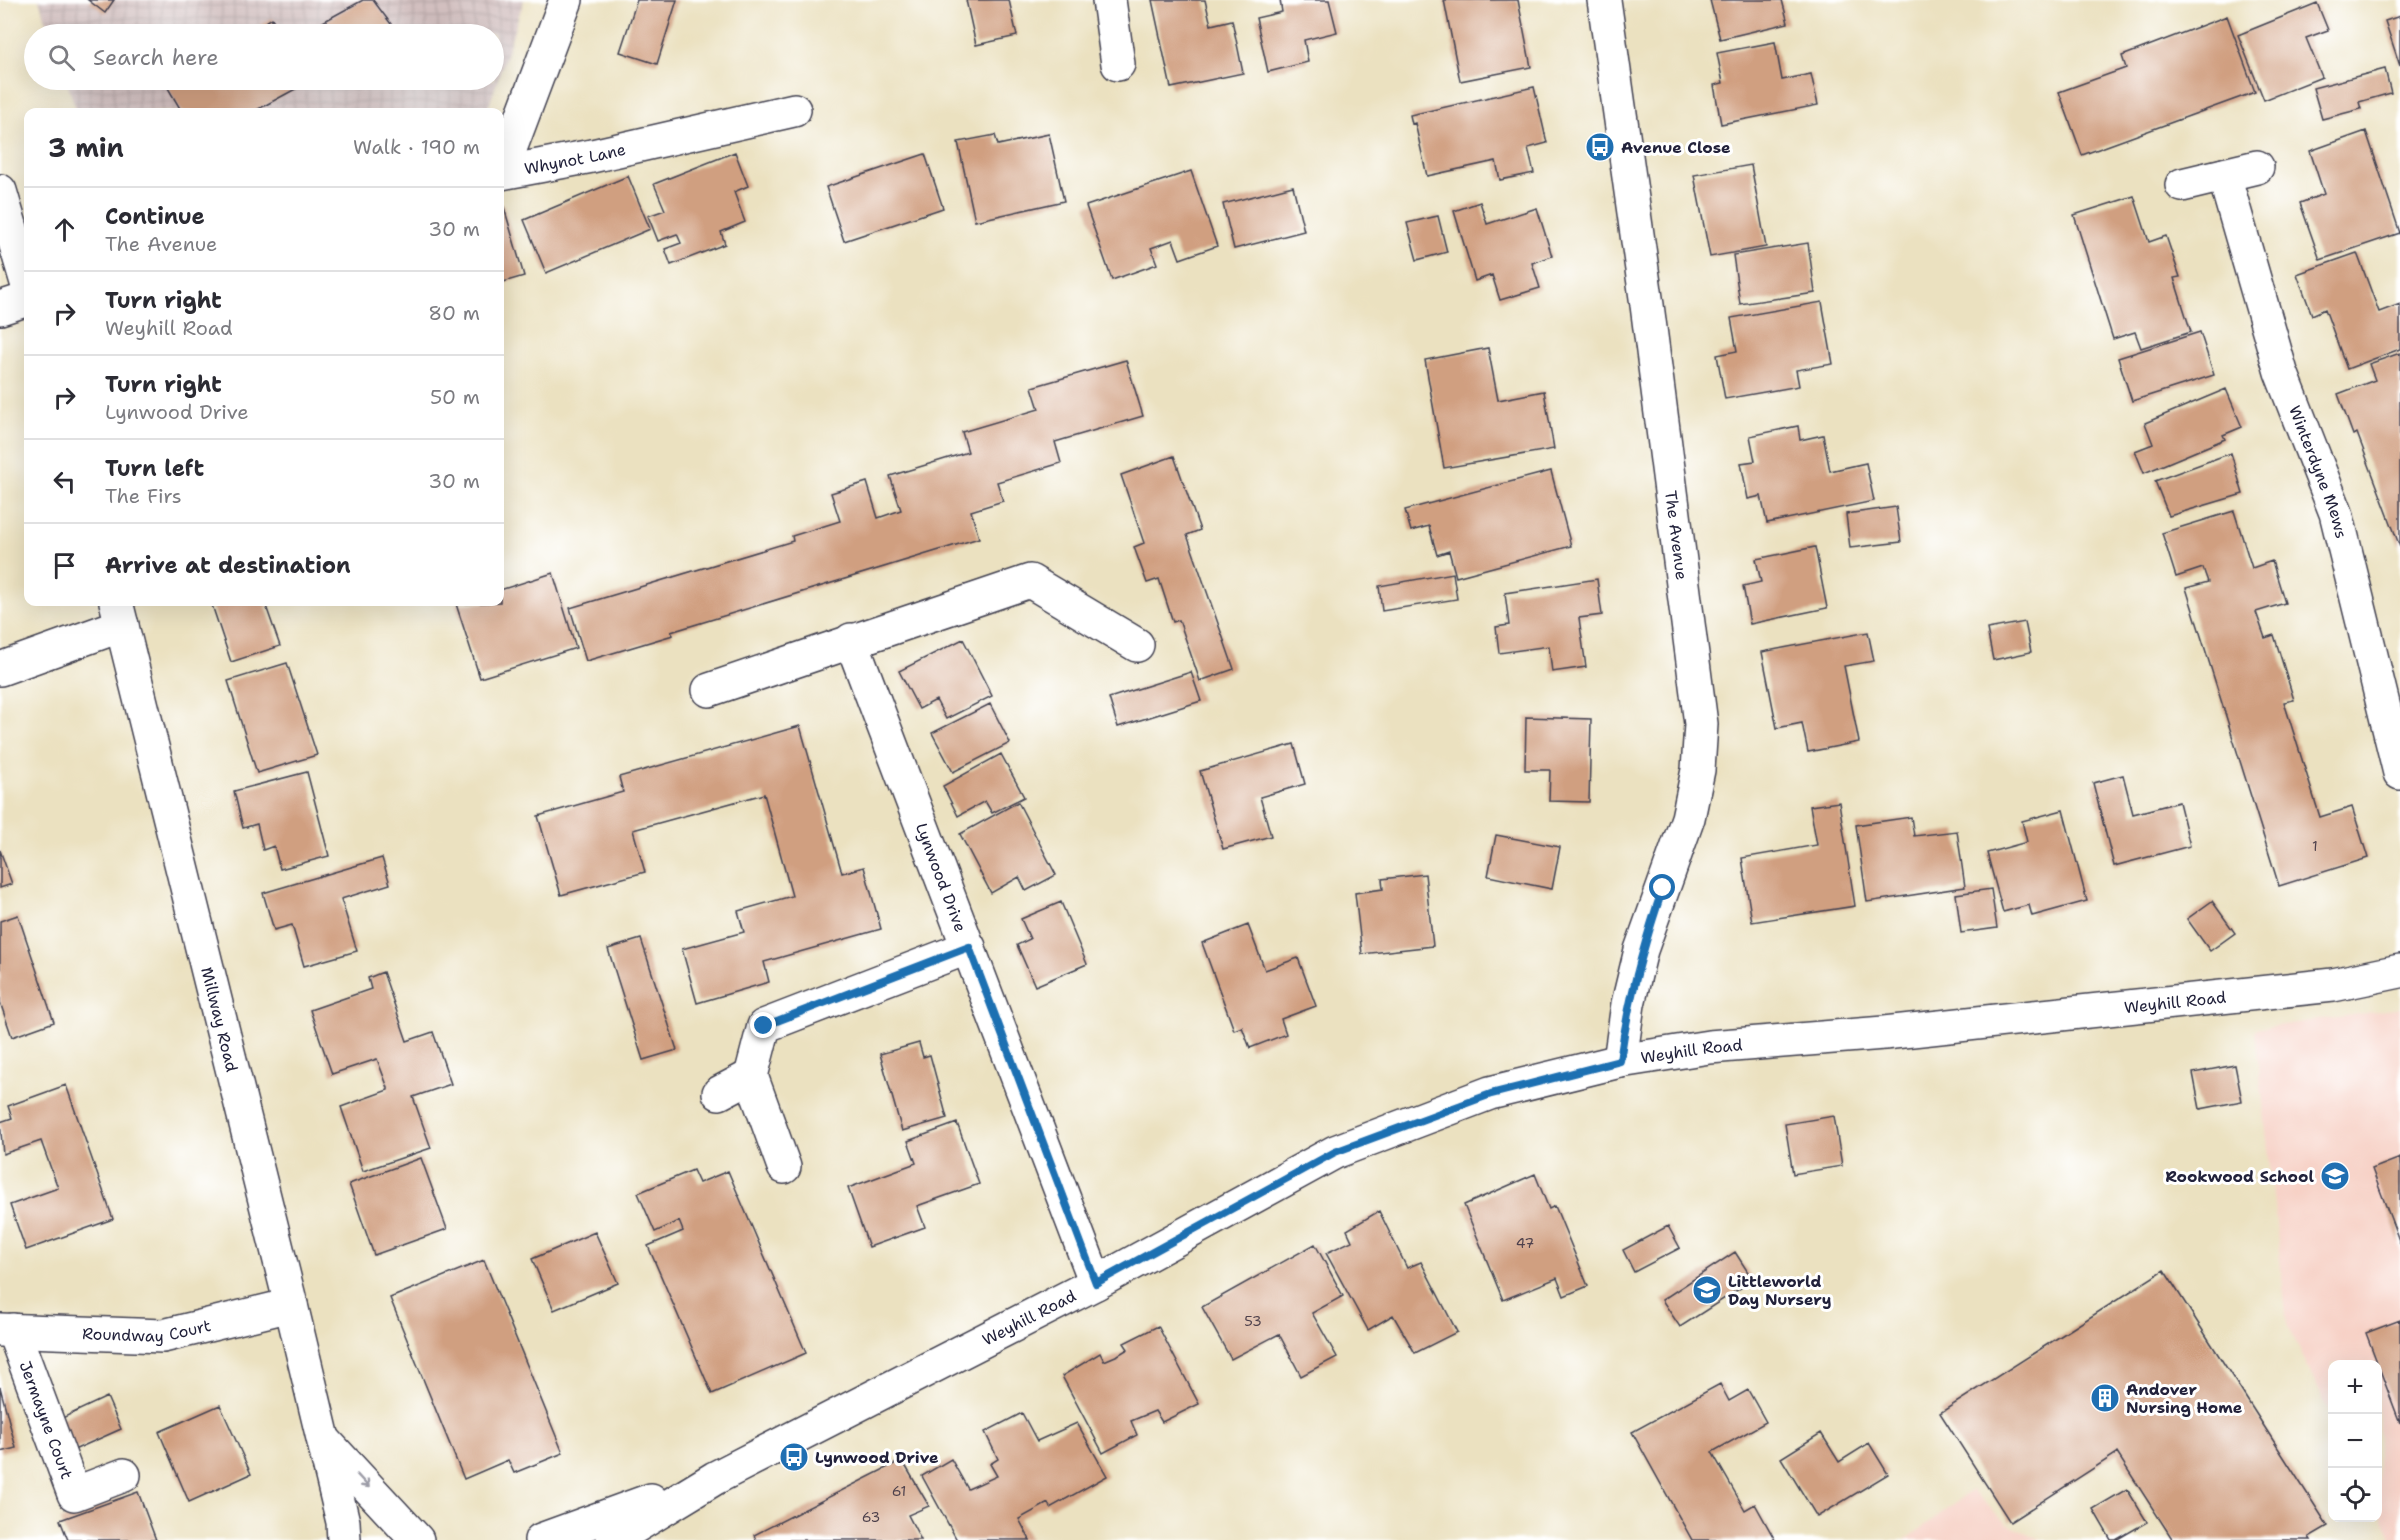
<!DOCTYPE html>
<html lang="en">
<head>
<meta charset="utf-8">
<style>
  :root { --surface:#fff; --page:#f2f2f3; --text:#2b2b33; --muted:#7c7c81; --line:#e1e1e2 }
  body { margin:0; font-family:"Shantell Sans",sans-serif; background:var(--page); color:var(--text) }
  .controls { position:absolute; right:18px; bottom:18px; display:grid; overflow:hidden; border-radius:12px; box-shadow:0 6px 24px #0002 }
  .controls button { width:54px; height:54px; display:grid; place-items:center; padding:0; border:0; border-bottom:2px solid var(--line); background:var(--surface); color:var(--text); font:30px sans-serif }
  .stop { position:absolute; width:18px; height:18px; margin:-14px; border:4px solid #1f6fb2; border-radius:50%; background:#fff }
  .stop.end { background:#1f6fb2; border-color:#fff; box-shadow:0 2px 6px #0008 }
  .list { margin:0; padding:0; list-style:none }
  h2 { display:flex; justify-content:space-between; align-items:center; height:78px; margin:0; padding:0 24px; font-size:26px }
  h2 small { font-size:20px; font-weight:400; color:var(--muted) }
  .list li { display:grid; grid-template-columns:39px 1fr auto; gap:18px; align-items:center; box-sizing:border-box; height:84px; padding:0 24px; border-top:2px solid var(--line) }
  .list b { display:block; font-size:22px; white-space:nowrap }
  .list p { margin:0; font-size:20px; white-space:nowrap; color:var(--muted) }
  .list em { font-size:20px; font-style:normal; color:var(--muted) }
  .icon { flex:none; width:33px; height:33px; fill:none; stroke:currentColor; stroke-width:2; stroke-linecap:round; stroke-linejoin:round }
  .map { position:relative; flex:none; width:2400px; height:1540px; overflow:hidden }
  .search { position:absolute; background:var(--surface); box-shadow:0 6px 24px #0002; left:24px; top:24px; width:480px; height:66px; display:flex; align-items:center; gap:15px; box-sizing:border-box; padding:0 21px; border-radius:33px; color:var(--muted); font-size:22px }
  .panel { position:absolute; background:var(--surface); box-shadow:0 6px 24px #0002; left:24px; top:108px; width:480px; height:498px; border-radius:12px }
  .map>svg:first-child { display:block }
</style>
</head>
<body>
<div class="map">
<svg width="2400" height="1540" viewBox="0 0 2400 1540">
  <defs>
    <pattern id="industrial-grid" width="8" height="8" patternUnits="userSpaceOnUse" patternTransform="scale(1.5)"><rect width="8" height="8" fill="#d2bfbf"/><path d="M0 4h8M4 0v8" fill="none" stroke="#b4a4a5"/></pattern>
  </defs>
  <rect width="100%" height="100%" fill="#fff"/>
  <filter id="ink" filterUnits="userSpaceOnUse"><feTurbulence type="fractalNoise" baseFrequency=".0167" numOctaves="2"/><feDisplacementMap in="SourceGraphic" scale="12" xChannelSelector="R" yChannelSelector="G"/><feConvolveMatrix kernelMatrix="1 2 1 2 8 2 1 2 1" color-interpolation-filters="sRGB"/></filter>
  <filter id="wash" filterUnits="userSpaceOnUse"><feTurbulence type="fractalNoise" baseFrequency=".008" numOctaves="4" result="noise"/><feDisplacementMap in="SourceGraphic" scale="24" xChannelSelector="R" yChannelSelector="G"/><feGaussianBlur stdDeviation="1.35" result="paint"/><feColorMatrix in="noise" values="0 0 0 0 0 0 0 0 0 0 0 0 0 0 0 0 0 1.4 0 .05"/><feComposite in="paint" operator="in"/></filter>
  <g filter="url(#wash)">
    <rect width="100%" height="100%" fill="#ebe1c0"/>
    <path fill="#f7d1c6" d="M2400,1008V1540H2393L2378,1509V1364H2332V1417L2287,1324L2255,1029Z
      M1972,1490L2007,1524L2042,1540H1906Z"/>
    <path fill="url(#industrial-grid)" d="M39,0H524L487,112H77L66,80H494V34H51Z"/>
    <g id="blocks">
      <path fill="#d09f80" d="M88,0H114L105,13Z
        M363,0H373L397,32L392,34H301Z
        M637,0H677L657,64L620,52Z
        M966,0H1009L1017,36L976,45Z
        M1152,0H1205L1211,25L1232,20L1243,73L1171,88Z
        M1280,0H1329L1337,32L1304,40L1308,62L1268,72L1256,18L1282,12Z
        M1444,0H1518L1531,67L1460,81Z
        M1710,0H1782L1788,23L1720,39Z
        M2317,3L2328,30L2306,38L2322,77L2264,100L2238,35Z
        M2227,16L2255,92L2082,155L2059,92L2126,68L2122,56Z
        M2400,16V66L2385,21Z
        M272,18L281,34H247Z
        M1775,42L1782,80L1811,74L1818,105L1721,124L1714,85L1723,83L1717,53Z
        M2385,69L2391,93L2359,102L2361,109L2322,119L2313,88Z
        M181,80H312L253,112H182L168,88Z
        M1534,87L1547,143L1528,148L1534,173L1500,180L1496,161L1427,176L1415,123L1412,124L1410,115Z
        M2366,131L2400,233L2320,260L2300,203L2324,194L2310,151Z
        M1049,134L1064,201L975,221L958,142L995,135L998,145Z
        M735,152L748,186L734,192L745,222L721,232L725,244L671,265L665,249L681,243L677,234L658,241L648,216L665,210L654,184Z
        M925,154L943,208L844,241L826,187Z
        M1751,165L1766,247L1710,257L1694,175Z
        M1191,171L1217,246L1180,259L1173,240L1151,248L1157,264L1112,280L1086,206Z
        M628,176L650,229L546,273L524,220Z
        M1293,186L1304,231L1234,249L1223,204Z
        M2134,196L2149,242L2166,236L2180,277L2174,278L2191,332L2141,348L2135,332L2113,339L2074,215Z
        M1480,202L1487,224L1537,208L1552,256L1532,263L1540,288L1500,300L1492,275L1475,281L1454,211Z
        M503,204L524,276L500,283V205Z
        M1438,216L1447,252L1417,260L1407,223Z
        M1808,243L1815,293L1740,304L1733,255Z
        M2357,253L2379,312L2400,304V349L2347,369L2325,309L2312,315L2297,274Z
        M1822,302L1833,364L1796,370L1799,386L1725,399L1717,355L1737,351L1731,318Z
        M2200,332L2214,375L2132,401L2118,358Z
        M1488,348L1498,400L1544,391L1554,449L1444,468L1425,360Z
        M2400,353V547L2357,433L2353,435L2338,394L2375,380L2369,364Z
        M1126,360L1143,416L1055,442L1061,463L997,482L1003,501L971,511L979,538L671,632L673,635L586,661L570,608L793,541L792,536L840,521L831,493L867,482L878,518L901,510L890,476L968,452L962,432L1039,409L1032,387Z
        M2226,389L2242,427L2223,435L2225,439L2144,473L2135,451L2153,444L2145,423Z
        M1798,426L1800,440L1823,435L1830,471L1866,463L1874,501L1767,523L1761,496L1748,499L1741,463L1755,461L1750,436Z
        M2231,453L2243,494L2169,516L2155,481Z
        M1174,456L1200,530L1187,535L1234,669L1200,681L1179,620L1173,622L1159,579L1147,583L1134,547L1144,543L1121,475Z
        M1551,471L1571,546L1456,577L1449,551L1437,555L1429,526L1411,531L1405,510Z
        M1896,507L1901,542L1850,548L1846,514Z
        M2234,511L2252,568L2272,561L2285,603L2256,612L2265,638L2274,635L2294,700L2284,702L2320,817L2352,807L2368,858L2279,886L2186,588L2208,582L2203,568L2176,577L2162,533Z
        M1815,547L1827,608L1750,624L1743,586L1761,582L1756,559Z
        M553,573L576,648L480,678L456,604L500,602V590Z
        M1453,573L1457,599L1382,611L1379,586Z
        M1597,579L1602,615L1579,618L1586,667L1552,672L1549,646L1499,653L1496,627L1509,625L1505,593Z
        M211,602H278L266,606L280,646L231,662Z
        M2025,622L2031,652L1993,660L1987,629Z
        M1868,632L1874,661L1844,666L1859,742L1808,752L1802,723L1777,728L1762,652Z
        M963,639L992,696L946,719L936,700L919,709L899,671Z
        M287,663L317,755L257,773L228,681Z
        M1191,672L1201,701L1118,727L1109,698Z
        M990,704L1010,743L953,772L932,733Z
        M1526,717L1591,719L1589,802L1549,801L1550,770H1525Z
        M800,726L842,873L864,867L881,929L764,962L769,982L697,1003L682,949L744,932L738,911L792,896L764,794L633,830L645,872L561,895L538,816L623,792L619,777Z
        M1294,744L1305,784L1260,797L1271,836L1223,849L1200,771Z
        M1001,754L1024,797L992,813L985,801L958,816L943,786Z
        M307,772L329,856L280,869L274,846L263,850L257,824L243,828L234,791Z
        M2123,775L2133,814L2179,802L2190,846L2114,866L2093,783Z
        M1018,802L1056,875L1026,891L1019,877L991,893L960,834Z
        M1839,802L1855,906L1752,922L1742,858L1817,845L1810,806Z
        M2063,810L2087,901L2032,916L2029,905L2003,912L1987,853L2027,842L2022,821Z
        M1911,817L1914,836L1957,831L1965,887L1867,902L1856,825Z
        M1496,835L1560,847L1552,889L1488,876Z
        M0,850L12,884L0,888Z
        M382,858L390,884L341,899L357,951L304,966L292,925L274,930L263,893Z
        M1425,874L1433,946L1362,954L1355,893L1383,889L1382,879Z
        M1991,889L1997,928L1961,933L1956,894Z
        M2212,901L2235,933L2210,951L2187,919Z
        M1061,902L1087,964L1035,986L1017,945L1030,939L1021,919Z
        M18,915L54,1022L12,1037L0,1002V921Z
        M1248,925L1265,970L1298,958L1316,1006L1281,1019L1286,1034L1250,1048L1242,1027L1234,1030L1202,943Z
        M641,939L677,1050L643,1060L608,949Z
        M383,972L407,1041L433,1032L451,1084L413,1097L431,1148L363,1171L341,1107L388,1090V1088L377,1059L332,1074L310,1010L371,989L368,978Z
        M919,1043L923,1057L930,1055L947,1118L902,1131L880,1054Z
        M2235,1065L2242,1101L2200,1109L2193,1073Z
        M66,1085L113,1219L26,1250L10,1205L58,1188L41,1141L3,1154L0,1122L12,1118L8,1106Z
        M1834,1116L1842,1166L1793,1174L1785,1124Z
        M957,1123L979,1184L917,1206L925,1227L869,1247L848,1188L916,1163L908,1141Z
        M421,1158L447,1229L374,1255L349,1184Z
        M2400,1158V1243L2372,1169Z
        M693,1170L699,1183L728,1171L806,1353L712,1394L648,1246L683,1231L679,1221L655,1232L638,1193Z
        M1535,1174L1549,1209L1555,1206L1588,1286L1564,1296L1557,1278L1503,1300L1464,1205Z
        M1379,1211L1407,1268L1421,1262L1457,1332L1415,1353L1393,1315L1368,1330L1326,1253L1352,1241L1347,1230Z
        M1668,1226L1680,1248L1634,1272L1623,1250Z
        M595,1232L618,1283L554,1310L532,1259Z
        M1315,1244L1343,1296L1312,1313L1337,1357L1301,1376L1279,1334L1231,1359L1202,1307Z
        M1735,1252L1753,1280L1680,1327L1662,1300Z
        M484,1260L563,1453L514,1473L508,1460L464,1479L390,1298Z
        M2164,1270L2328,1526L2309,1537L2311,1540H2173L2117,1453L2010,1522L1940,1413Z
        M2400,1320V1423L2366,1333Z
        M1158,1326L1199,1404L1162,1422L1155,1411L1131,1421L1137,1435L1103,1453L1062,1376L1100,1353L1104,1361L1118,1355L1128,1349L1124,1343Z
        M1720,1384L1729,1401L1748,1390L1766,1422L1712,1452L1745,1510L1755,1504L1775,1540H1692L1632,1432Z
        M0,1387L16,1448L0,1452Z
        M107,1397L121,1429L74,1450L60,1419Z
        M220,1405L251,1474L189,1502L159,1432Z
        M1022,1413L1037,1441L1077,1423L1107,1476L1050,1508L1048,1503L1019,1519L1030,1540H957L922,1476L951,1459L968,1489L997,1476L990,1464L998,1459L985,1432Z
        M1821,1433L1839,1462L1869,1443L1888,1474L1817,1517L1781,1458Z
        M902,1460L929,1506L908,1515L921,1540H756L754,1535Z
        M2127,1489L2147,1522L2116,1540H2111L2093,1509Z
        M138,1492L156,1540H68L60,1520Z"/>
    </g>
  </g>
  <g filter="url(#ink)">
    <use href="#blocks" fill-opacity="0" stroke="#403f4f" stroke-width="1.5"/>
    <g fill="none" stroke-linecap="round" stroke-linejoin="round">
      <g stroke="#403f4f" stroke-width="36">
        <g id="minor">
          <path id="s1" d="M566,0L501,173L592,156L794,110"/>
          <path d="M1109,0L1118,64"/>
          <path id="s2" d="M2224,175L2281,372L2336,513L2400,773"/>
          <path d="M2182,185L2257,167"/>
          <path d="M0,308L28,299"/>
          <path id="s3" d="M851,640L1096,1283"/>
          <path d="M0,669L122,625"/>
          <path d="M709,690L1030,581L1137,645"/>
          <path d="M751,1076L764,1026L969,947"/>
          <path d="M719,1093L751,1076L784,1167"/>
          <path id="s4" d="M0,1330L163,1336L291,1305"/>
          <path id="s5" d="M13,1330L74,1494L124,1475"/>
        </g>
      </g>
      <g stroke="#403f4f" stroke-width="36">
        <g id="tertiary">
          <path id="s6" d="M1604,0L1647,305L1701,724L1698,770L1688,818L1641,950L1628,1004L1620,1061"/>
          <path d="M0,191L28,286"/>
          <path id="s7" d="M116,602L291,1305L343,1522L344,1540"/>
          <path d="M324,1440L417,1540"/>
        </g>
      </g>
      <g stroke="#403f4f" stroke-width="36">
        <g id="secondary">
          <path d="M541,1540L651,1500"/>
          <path id="s8" d="M613,1540L715,1478L1096,1283L1335,1152L1490,1093L1620,1061L1709,1047L1884,1033L2333,985L2400,971"/>
        </g>
      </g>
      <use href="#minor" stroke="#fff" stroke-width="33"/>
      <use href="#tertiary" stroke="#fff" stroke-width="33"/>
      <use href="#secondary" stroke="#fff" stroke-width="33"/>
    </g>
    <defs><path id="oneway-shaft" d="M-6 0H5M1.5-3L5.5 0L1.5 3" fill="none" stroke-width="1.6" stroke-linecap="round" stroke-linejoin="round" transform="scale(1.5)"/></defs>
    <use stroke="#9c9ca7" href="#oneway-shaft" transform="translate(363 1481) rotate(47)"/>
  </g>
  <g fill="none" stroke-linecap="round" stroke-linejoin="round" filter="url(#ink)">
    <path stroke="#1f6fb2" stroke-width="8" d="M764,1026L969,947L1096,1283L1335,1152L1491,1094L1620,1061C1628,1001 1643,946 1663,888"/>
  </g>
  <defs>
    <g id="bus-disc" transform="scale(1.5)"><circle r="9.5" fill="#1f6fb2" stroke="#fff"/><path d="M-5-6H5V4H4V6H2V4H-2V6H-4V4H-5ZM-3.5-4V0h7V-4ZM-3.5 1.2v1.5H-2V1.2ZM2 1.2v1.5H3.5V1.2Z" fill="#fff"/></g>
    <g id="school-disc" transform="scale(1.5)"><circle r="9.5" fill="#1f6fb2" stroke="#fff"/><path d="M0-5L7-2L0 1L-7-2ZM-4 1L0 2.5L4 1V4Q0 6-4 4Z" fill="#fff"/></g>
    <g id="building-disc" transform="scale(1.5)"><circle r="9.5" fill="#1f6fb2" stroke="#fff"/><path d="M-4-6H4V6H1V3H-1V6H-4ZM-2.5-4.3h1.7v1.8h-1.7ZM.8-4.3h1.7v1.8H.8ZM-2.5-1h1.7V.8h-1.7ZM.8-1h1.7V.8H.8Z" fill="#fff"/></g>
  </defs>
  <g fill-rule="evenodd">
    <use href="#bus-disc" x="1600" y="147"/>
    <use href="#school-disc" x="2335" y="1176"/>
    <use href="#school-disc" x="1707" y="1290"/>
    <use href="#building-disc" x="2105" y="1398"/>
    <use href="#bus-disc" x="794" y="1457"/>
  </g>
  <g text-anchor="middle" stroke-width="6" stroke-linejoin="round" paint-order="stroke">
    <g font-size="14" fill="#4e414c">
      <text x="2315" y="851">1</text>
      <text x="1525" y="1248">47</text>
      <text x="1253" y="1326">53</text>
      <text x="899" y="1496">61</text>
      <text x="871" y="1522">63</text>
    </g>
    <g font-size="16" font-weight="bold" fill="#22223b" stroke="#fff" text-anchor="start">
      <text x="1621" y="153">Avenue Close</text>
      <text x="2314" y="1182" text-anchor="end">Rookwood School</text>
      <text x="1728" y="1287">Littleworld<tspan x="1728" dy="18">Day Nursery</tspan></text>
      <text x="2126" y="1395">Andover<tspan x="2126" dy="18">Nursing Home</tspan></text>
      <text x="815" y="1463">Lynwood Drive</text>
    </g>
    <g font-size="16" fill="#22223b" stroke="#fff">
      <text dy="6" stroke="none"><textPath href="#s1" startOffset="260">Whynot Lane</textPath></text>
      <text dy="6" stroke="none"><textPath href="#s2" startOffset="312">Winterdyne Mews</textPath></text>
      <text dy="6" stroke="none"><textPath href="#s6" startOffset="540">The Avenue</textPath></text>
      <text dy="6" stroke="none"><textPath href="#s3" startOffset="254">Lynwood Drive</textPath></text>
      <text dy="6" stroke="none"><textPath href="#s8" startOffset="1678">Weyhill Road</textPath></text>
      <text dy="6" stroke="none"><textPath href="#s7" startOffset="430">Millway Road</textPath></text>
      <text dy="6" stroke="none"><textPath href="#s8" startOffset="1192">Weyhill Road</textPath></text>
      <text dy="6" stroke="none"><textPath href="#s8" startOffset="472">Weyhill Road</textPath></text>
      <text dy="6" stroke="none"><textPath href="#s4" startOffset="147">Roundway Court</textPath></text>
      <text dy="6" stroke="none"><textPath href="#s5" startOffset="96">Jermayne Court</textPath></text>
    </g>
  </g>
</svg>
<div class="controls">
<button>+</button>
<button>−</button>
<button><svg class="icon" aria-label="locate" viewBox="0 0 24 24"><circle cx="12" cy="12" r="6"/><path d="M12 2v4M12 18v4M2 12h4M18 12h4"/></svg></button>
</div>
<div class="stop" style="left:1663px;top:888px"></div>
<div class="stop end" style="left:764px;top:1026px"></div>
<div class="search"><svg class="icon" aria-label="search" viewBox="0 0 24 24"><circle cx="10" cy="10" r="6"/><path d="M15 15l6 6"/></svg>Search here</div>
<section class="panel">
<h2>3 min<small>Walk · 190 m</small></h2>
<ul class="list">
<li><svg class="icon" aria-label="ahead" viewBox="0 0 24 24"><path d="M12 20V5M6 11l6-6 6 6"/></svg><div><b>Continue</b><p>The Avenue</p></div><em>30 m</em></li>
<li><svg class="icon" aria-label="right" viewBox="0 0 24 24"><path d="M7 20v-9h11M14 6l5 5-5 5"/></svg><div><b>Turn right</b><p>Weyhill Road</p></div><em>80 m</em></li>
<li><svg class="icon" aria-label="right" viewBox="0 0 24 24"><path d="M7 20v-9h11M14 6l5 5-5 5"/></svg><div><b>Turn right</b><p>Lynwood Drive</p></div><em>50 m</em></li>
<li><svg class="icon" aria-label="left" viewBox="0 0 24 24"><path d="M17 20v-9H6M10 6l-5 5 5 5"/></svg><div><b>Turn left</b><p>The Firs</p></div><em>30 m</em></li>
<li><svg class="icon" aria-label="arrive" viewBox="0 0 24 24"><path d="M6 21V4h12l-3 4 3 4H6"/></svg><div><b>Arrive at destination</b></div></li>
</ul>
</section>
</div>
</body>
</html>
